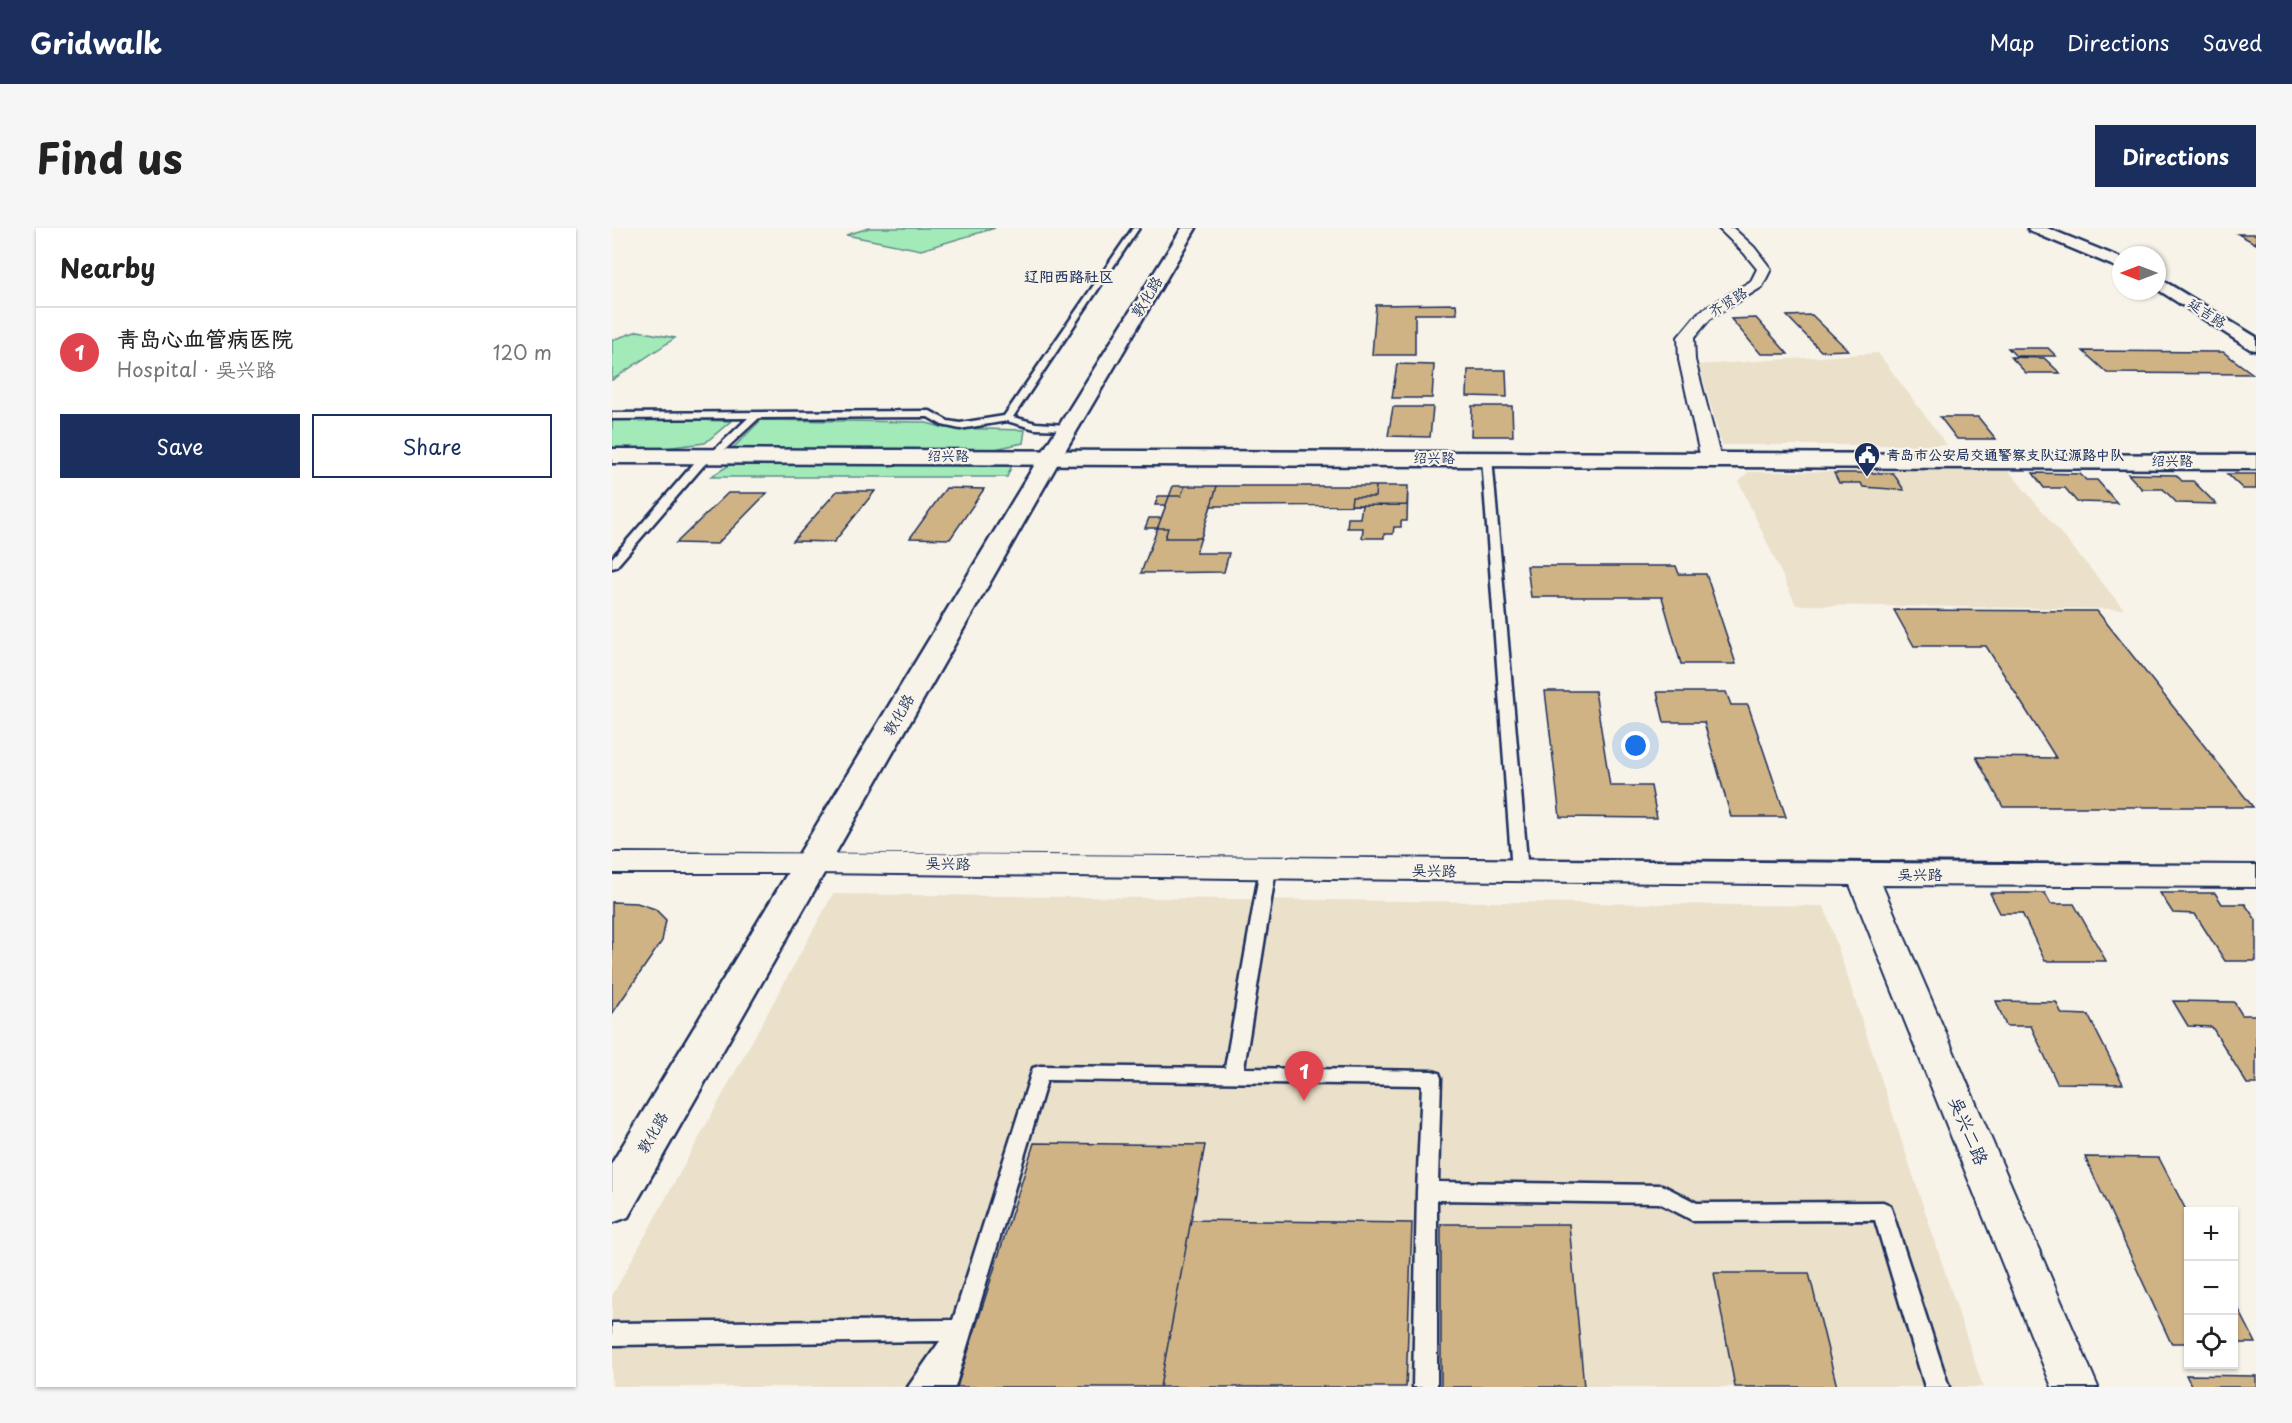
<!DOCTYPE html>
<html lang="en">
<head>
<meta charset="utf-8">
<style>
  :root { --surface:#fff; --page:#f6f6f6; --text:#222; --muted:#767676; --line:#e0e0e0; --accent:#1b2f5e }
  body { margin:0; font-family:"Playpen Sans","LXGW WenKai TC",sans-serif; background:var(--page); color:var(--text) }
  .controls { position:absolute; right:18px; bottom:18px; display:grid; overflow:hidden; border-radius:0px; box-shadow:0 2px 4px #0004 }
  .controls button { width:54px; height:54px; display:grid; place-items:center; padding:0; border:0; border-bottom:2px solid var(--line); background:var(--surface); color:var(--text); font:30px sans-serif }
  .compass { position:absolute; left:1500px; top:18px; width:54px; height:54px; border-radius:50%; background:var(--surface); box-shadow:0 2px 4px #0004; rotate:270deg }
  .you { position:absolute; left:1024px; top:518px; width:21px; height:21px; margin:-15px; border:4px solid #fff; border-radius:50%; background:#1a73e8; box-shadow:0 0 0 9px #1a73e833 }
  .badge { display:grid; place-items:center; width:39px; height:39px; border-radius:50%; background:var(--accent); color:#fff; font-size:20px; font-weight:700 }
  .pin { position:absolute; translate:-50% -50px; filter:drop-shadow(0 2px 3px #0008) }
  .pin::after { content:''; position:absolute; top:32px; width:21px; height:18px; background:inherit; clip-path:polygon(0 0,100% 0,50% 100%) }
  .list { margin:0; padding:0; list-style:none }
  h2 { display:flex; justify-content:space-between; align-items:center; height:78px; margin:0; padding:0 24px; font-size:26px }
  h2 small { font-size:20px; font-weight:400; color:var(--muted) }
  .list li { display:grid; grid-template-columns:39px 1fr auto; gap:18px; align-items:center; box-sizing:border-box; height:90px; padding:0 24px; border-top:2px solid var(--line) }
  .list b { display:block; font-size:22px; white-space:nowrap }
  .list p { margin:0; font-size:20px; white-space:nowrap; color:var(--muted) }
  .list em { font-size:20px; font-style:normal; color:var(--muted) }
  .actions { display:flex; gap:12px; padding:18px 24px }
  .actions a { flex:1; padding:14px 0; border:2px solid var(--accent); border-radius:0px; text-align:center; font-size:21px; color:var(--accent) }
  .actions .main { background:var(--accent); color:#fff }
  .icon { flex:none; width:33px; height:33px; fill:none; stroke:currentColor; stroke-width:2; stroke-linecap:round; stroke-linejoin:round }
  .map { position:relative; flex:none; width:1644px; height:1159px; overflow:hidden; border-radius:0px }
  header { display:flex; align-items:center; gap:36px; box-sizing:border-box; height:84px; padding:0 30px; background:var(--accent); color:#fff }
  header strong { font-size:28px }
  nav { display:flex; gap:33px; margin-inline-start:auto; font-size:21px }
  .intro { display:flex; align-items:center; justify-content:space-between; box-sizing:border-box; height:144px; padding:0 36px }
  h1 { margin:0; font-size:42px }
  .button { padding:15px 27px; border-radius:0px; background:var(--accent); color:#fff; font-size:21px; font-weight:700 }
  main { display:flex; gap:36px; padding:0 36px }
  aside { flex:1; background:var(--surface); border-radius:0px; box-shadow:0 2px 4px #0004 }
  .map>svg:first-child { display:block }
</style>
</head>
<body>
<header>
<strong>Gridwalk</strong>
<nav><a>Map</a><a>Directions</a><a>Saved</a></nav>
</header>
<div class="intro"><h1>Find us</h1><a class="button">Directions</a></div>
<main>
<aside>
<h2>Nearby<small></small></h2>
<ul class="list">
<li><span class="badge" style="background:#e0444e">1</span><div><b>青岛心血管病医院</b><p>Hospital · 吴兴路</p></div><em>120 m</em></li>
</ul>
<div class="actions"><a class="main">Save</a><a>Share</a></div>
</aside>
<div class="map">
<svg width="1644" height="1159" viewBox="0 0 1644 1159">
  <rect width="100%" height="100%" fill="#f7f3e8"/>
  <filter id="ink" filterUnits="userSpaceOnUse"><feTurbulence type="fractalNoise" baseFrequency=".0167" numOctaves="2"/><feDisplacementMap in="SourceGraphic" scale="12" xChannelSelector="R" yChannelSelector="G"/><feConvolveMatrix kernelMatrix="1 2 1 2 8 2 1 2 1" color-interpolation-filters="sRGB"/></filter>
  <g filter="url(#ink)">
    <path fill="#ebe0ca" d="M1266,125L1335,217H1110L1087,137Z
      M1396,242L1512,381L1184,377L1127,254L1136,244Z
      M221,666L1212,678L1371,1159H0V1068Z"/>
    <path fill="#a2eab8" stroke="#5e8c8b" stroke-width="1.5" d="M257,0H383L309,22L234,7Z
      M26,103L63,110L0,152V112Z
      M0,190L119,193L93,215L52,220H0Z
      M149,192L311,194L333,200L413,202L411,215L378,222L120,221Z
      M381,231L400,237L395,249H98L124,233Z"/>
    <path fill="#d0b385" stroke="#1b2f5e" stroke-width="1.5" d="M1626,6H1644V16Z
      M844,76L845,86H803V127H760L764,77Z
      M1200,87L1236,122L1209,123L1175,88Z
      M1144,90L1176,126H1149L1119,91Z
      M1396,120H1436L1444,128H1404Z
      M1471,123L1611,124L1641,146L1495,145Z
      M1399,129L1432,130L1448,145H1414Z
      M785,136L822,137L820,170H780Z
      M856,142H894L895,169L855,168Z
      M860,178H900L901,208H859Z
      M781,179H821L818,209L776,208Z
      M1328,189H1366L1384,211H1345Z
      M1222,245H1281L1292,262L1251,259L1249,255H1227Z
      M1421,245L1468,246L1474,252H1485L1505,275L1465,274L1453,260H1432Z
      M1516,246L1564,247L1570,253H1581L1604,276L1565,275L1551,261H1530Z
      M1615,246H1644V261H1631Z
      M561,258H796L795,277L599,278L584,325H617L612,344L529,345Z
      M573,258H605L589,310H553L556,300H533L537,290H549L554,277H543L546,268H569Z
      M764,258H796L795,293H789V299H782L781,306H772V310H750L751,300H735L736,290H748L750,277H739L740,269H763Z
      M334,260L372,261L338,311L298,310Z
      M225,263H263L222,314L181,313Z
      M116,265H155L105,316L64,315Z
      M915,338H1064L1067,346H1094L1124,436H1069L1050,369H919Z
      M1282,382L1485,383L1641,579H1391L1364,529L1444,530L1374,418H1302Z
      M933,463H983L998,558H1039L1045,590L948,589Z
      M1045,464H1114L1119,477H1136L1174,589H1119L1092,494H1052Z
      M1378,665H1433L1439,676H1462L1494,733H1433L1410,685H1388Z
      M1548,665H1603L1610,676H1633L1644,692V733H1613L1583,686L1561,685Z
      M0,674L25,675L43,681L54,692L50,713L0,786Z
      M1384,773L1444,774L1450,786L1476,787L1511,856L1445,855L1419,798H1394Z
      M1561,773L1622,774L1630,787H1644V856H1635L1600,799L1576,798Z
      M422,915L593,917L579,992L800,995L794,1159H345Z
      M422,915L593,917L548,1159H345Z
      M1473,929L1547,930L1576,986V1115H1559Z
      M829,996H957L972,1159H829Z
      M829,996H957L972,1159H829Z
      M1102,1045H1197L1225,1159H1123Z
      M1622,1072L1644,1115H1622Z
      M1574,1147L1644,1148V1159H1580Z"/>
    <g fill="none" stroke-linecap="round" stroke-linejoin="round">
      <g stroke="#1b2f5e" stroke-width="5">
        <path id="service" d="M521,0H527L401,189L424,195L455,197L460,200L458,202L423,201L395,193L348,201L330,197L316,189L147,190L104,230L92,237L4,339L0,340V330L84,233L98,226L136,190L0,191V185L318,183L336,193L348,195L392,188Z
          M875,227L880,230L916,644L914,648H902L900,644L870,230Z
          M656,636L664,641L632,840L820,843L827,845L829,850L826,954L1050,957L1085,975L1271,974L1278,977L1337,1159H1313L1263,992L1082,993L1047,975L825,972V1159H801L805,963L810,857L435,852L343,1159H296L328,1113L0,1117V1095L341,1092L421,840L428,838L613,840L648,641Z"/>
      </g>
      <g stroke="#1b2f5e" stroke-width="4">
        <path id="minor" d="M1106,0H1121L1142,19L1159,41L1150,59L1098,91L1082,110L1083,132L1109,231L1106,235H1092L1089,231L1067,132L1066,109L1086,85L1139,53L1145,41L1132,25Z
          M0,625C548,625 1096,636 1644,637V659L1270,657L1486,1159H1440L1238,657L200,645H0Z"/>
      </g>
      <g stroke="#1b2f5e" stroke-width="5">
        <path id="tertiary" d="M0,221L1644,227V241L0,235Z"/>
      </g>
      <g stroke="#1b2f5e" stroke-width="5">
        <path id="secondary" d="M570,0H584L450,228L16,989L0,995V935L428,228Z
          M1416,0H1435L1509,30V41L1418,3Z
          M1545,49L1644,109V122L1638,121L1545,61Z"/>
      </g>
      <use href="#service" fill="#f7f3e8" fill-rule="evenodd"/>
      <use href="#minor" fill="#f7f3e8" fill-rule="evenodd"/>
      <use href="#tertiary" fill="#f7f3e8" fill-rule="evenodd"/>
      <use href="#secondary" fill="#f7f3e8" fill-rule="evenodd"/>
    </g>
  </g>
  <defs>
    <g id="civic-pin" transform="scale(1.35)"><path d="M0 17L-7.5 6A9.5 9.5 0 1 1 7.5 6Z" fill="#1b2f5e" stroke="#f7f3e8"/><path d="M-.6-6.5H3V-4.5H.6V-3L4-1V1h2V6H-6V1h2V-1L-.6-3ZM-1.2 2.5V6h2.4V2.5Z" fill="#fff"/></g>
  </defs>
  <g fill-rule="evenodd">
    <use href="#civic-pin" x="1255" y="227"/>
  </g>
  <g text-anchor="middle" stroke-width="4.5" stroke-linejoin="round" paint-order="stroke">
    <g font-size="14" fill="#1b2f5e" stroke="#f7f3e8">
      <text transform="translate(1116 74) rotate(-32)" y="5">齐贤路</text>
      <text transform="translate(1595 85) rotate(33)" y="5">延吉路</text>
      <text x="336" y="233">绍兴路</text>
      <text x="822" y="235">绍兴路</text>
      <text x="1560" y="238">绍兴路</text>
    </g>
    <g font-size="14" font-weight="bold" fill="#1b2f5e" stroke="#f7f3e8" text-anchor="start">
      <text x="1274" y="232">青岛市公安局交通警察支队辽源路中队</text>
    </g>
    <g font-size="15" font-weight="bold" fill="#1b2f5e" stroke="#f7f3e8">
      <text x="457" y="54">辽阳西路社区</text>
    </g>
    <g font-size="15" fill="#1b2f5e" stroke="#f7f3e8">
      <text transform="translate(535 69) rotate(-59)" y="5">敦化路</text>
      <text transform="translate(287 487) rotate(-60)" y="5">敦化路</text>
      <text transform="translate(336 636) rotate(1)" y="5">吴兴路</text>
      <text transform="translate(822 643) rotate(1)" y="5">吴兴路</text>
      <text x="1308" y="652">吴兴路</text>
      <text transform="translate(41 905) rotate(-60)" y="5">敦化路</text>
    </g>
    <g font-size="18" fill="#1b2f5e" stroke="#f7f3e8">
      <text transform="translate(1356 903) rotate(67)" y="6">吴兴二路</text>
    </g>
  </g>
</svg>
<div class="controls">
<button>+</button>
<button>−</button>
<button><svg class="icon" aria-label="locate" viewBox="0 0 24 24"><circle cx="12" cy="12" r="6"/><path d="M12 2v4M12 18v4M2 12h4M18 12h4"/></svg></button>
</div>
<svg class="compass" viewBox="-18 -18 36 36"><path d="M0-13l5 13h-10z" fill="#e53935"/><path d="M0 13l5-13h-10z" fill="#767676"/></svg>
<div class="you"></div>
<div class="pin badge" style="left:692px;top:873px;background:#e0444e">1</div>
</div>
</main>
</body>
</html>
